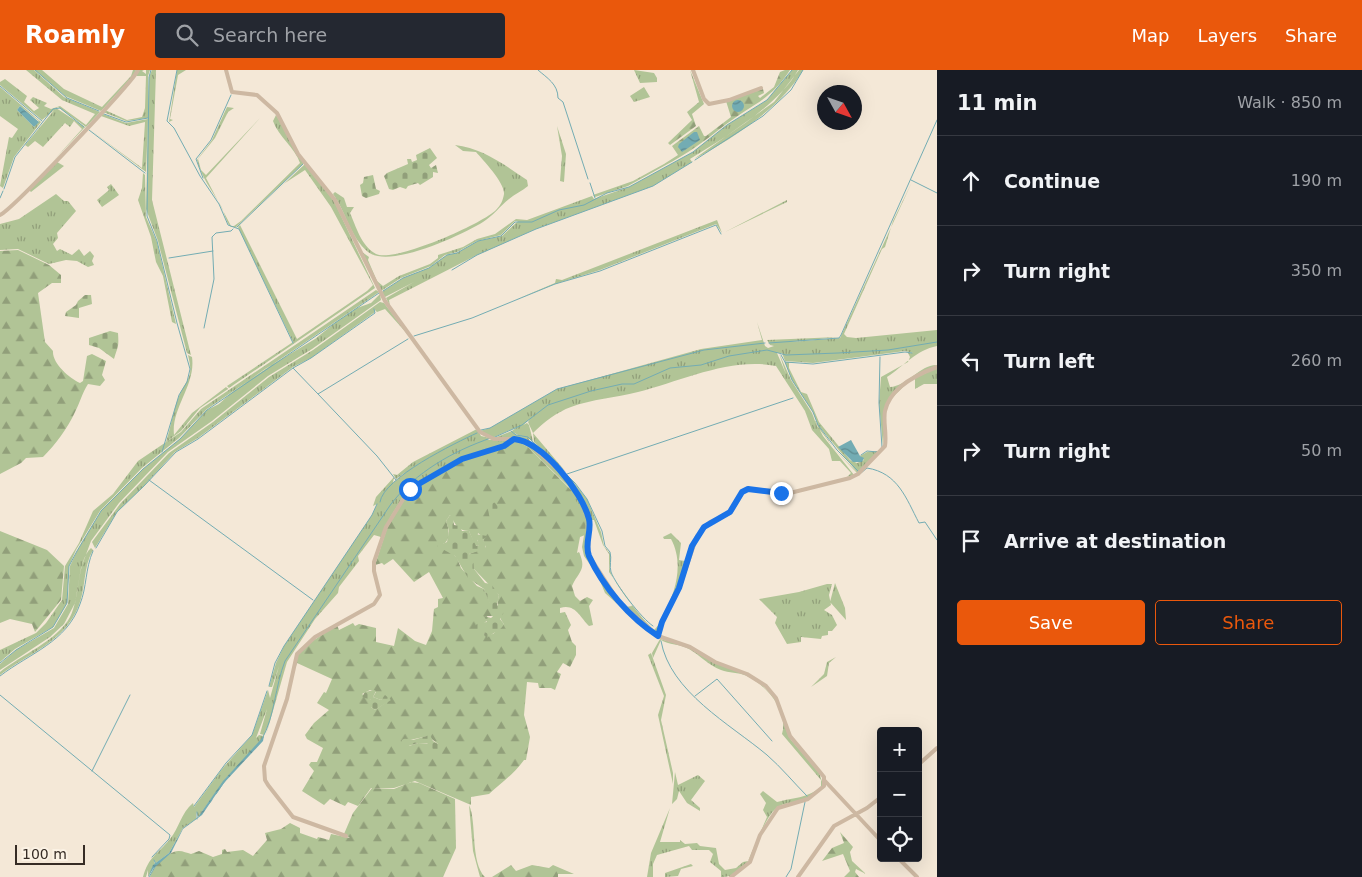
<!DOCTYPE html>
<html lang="en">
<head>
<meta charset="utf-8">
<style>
  :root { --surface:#171b24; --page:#242831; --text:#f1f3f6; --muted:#9ea1a6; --line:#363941; --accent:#ea580c }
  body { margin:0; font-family:"DejaVu Sans",sans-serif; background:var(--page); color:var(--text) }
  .controls { position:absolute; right:15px; bottom:15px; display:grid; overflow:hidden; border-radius:5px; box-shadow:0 5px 20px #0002 }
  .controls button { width:45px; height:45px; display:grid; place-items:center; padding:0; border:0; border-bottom:1px solid var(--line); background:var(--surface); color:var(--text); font:25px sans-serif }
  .compass { position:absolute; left:817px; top:15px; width:45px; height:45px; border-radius:50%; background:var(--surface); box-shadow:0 5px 20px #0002; rotate:130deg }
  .scale { position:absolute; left:15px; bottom:12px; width:70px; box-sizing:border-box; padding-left:5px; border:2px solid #362c25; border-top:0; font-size:14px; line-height:18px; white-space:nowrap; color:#362c25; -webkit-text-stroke:4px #fbf2e4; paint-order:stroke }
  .stop { position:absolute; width:15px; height:15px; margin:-11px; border:4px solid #1a73e8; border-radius:50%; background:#fff }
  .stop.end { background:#1a73e8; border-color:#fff; box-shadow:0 1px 5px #0008 }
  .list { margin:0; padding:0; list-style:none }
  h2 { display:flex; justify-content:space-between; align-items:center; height:65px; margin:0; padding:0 20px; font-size:21px }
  h2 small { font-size:16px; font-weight:400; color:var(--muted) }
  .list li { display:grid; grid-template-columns:32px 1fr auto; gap:15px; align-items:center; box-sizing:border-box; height:90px; padding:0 20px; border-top:1px solid var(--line) }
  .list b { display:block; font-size:19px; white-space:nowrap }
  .list em { font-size:16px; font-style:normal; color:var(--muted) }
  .actions { display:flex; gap:10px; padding:15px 20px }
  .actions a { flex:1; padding:11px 0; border:1px solid var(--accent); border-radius:5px; text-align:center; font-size:18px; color:var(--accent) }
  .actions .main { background:var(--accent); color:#fff }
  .icon { flex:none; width:28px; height:28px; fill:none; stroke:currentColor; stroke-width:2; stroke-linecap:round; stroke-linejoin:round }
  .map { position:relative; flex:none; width:937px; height:807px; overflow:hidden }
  header { display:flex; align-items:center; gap:30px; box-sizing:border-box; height:70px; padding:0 25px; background:var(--accent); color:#fff }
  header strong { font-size:24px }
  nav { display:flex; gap:28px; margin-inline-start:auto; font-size:18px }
  .search { width:350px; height:45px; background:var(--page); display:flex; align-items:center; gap:12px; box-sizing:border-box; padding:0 18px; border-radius:5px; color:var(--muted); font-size:19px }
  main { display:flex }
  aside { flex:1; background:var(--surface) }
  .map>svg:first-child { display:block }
</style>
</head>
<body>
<header>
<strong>Roamly</strong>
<div class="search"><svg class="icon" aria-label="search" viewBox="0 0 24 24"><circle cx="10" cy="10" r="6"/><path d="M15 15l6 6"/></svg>Search here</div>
<nav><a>Map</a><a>Layers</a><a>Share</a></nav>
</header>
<main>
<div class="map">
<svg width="937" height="807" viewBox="0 0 937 807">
  <defs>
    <pattern id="grass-tufts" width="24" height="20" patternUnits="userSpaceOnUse" patternTransform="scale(1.25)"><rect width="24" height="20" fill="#b1c496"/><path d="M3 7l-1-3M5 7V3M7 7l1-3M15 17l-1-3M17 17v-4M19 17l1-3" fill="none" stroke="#919f7a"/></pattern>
    <pattern id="forest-firs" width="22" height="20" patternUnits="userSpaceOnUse" patternTransform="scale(1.25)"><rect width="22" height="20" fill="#b1c496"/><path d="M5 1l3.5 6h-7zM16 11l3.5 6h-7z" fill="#919f7a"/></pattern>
    <pattern id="cemetery-stones" width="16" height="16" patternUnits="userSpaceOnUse" patternTransform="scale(1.25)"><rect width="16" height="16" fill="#b1c496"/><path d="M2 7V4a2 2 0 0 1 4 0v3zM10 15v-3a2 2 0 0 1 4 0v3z" fill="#919f7a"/></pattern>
    <pattern id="water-waves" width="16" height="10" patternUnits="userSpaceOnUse" patternTransform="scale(1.25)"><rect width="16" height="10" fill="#73acb3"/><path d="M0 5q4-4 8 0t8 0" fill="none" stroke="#5f8c91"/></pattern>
  </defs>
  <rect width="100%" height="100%" fill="#f4e8d7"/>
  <path fill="url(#grass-tufts)" fill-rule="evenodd" d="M26,0H34L64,27L100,42L86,57L58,37L42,50L0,15V12L5,9L27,26L24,32L34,41L39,38L30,30L33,27L47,33L44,36L51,39L60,36L86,55L95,44L62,30Z
    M35,0H42L64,19L102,37L131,6L133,0H136L134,5L101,41L65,26Z
    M139,0H144L142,1L146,4V0H150L148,6V48L126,51L103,42L105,40L127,50L142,47L145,38L146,6H136Z
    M152,0H156L152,130L191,285L187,283L158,171L146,139L149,7Z
    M177,0H186L178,5L170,49L173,50L169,52Z
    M634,0L654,3L657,8V12L640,13Z
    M792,0H798C780,34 723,69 690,89L692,92L653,116L536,159L477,185L389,230L390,236L386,228L414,212L385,227L382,222L403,208L429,198L447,185L457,183L478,171L502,166L518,151H515L501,165L477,171L457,182L445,185L431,196L401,208L381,221L362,182L369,187L368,190L377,211L383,216L399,206L430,194L438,188V185L463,177L477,169L495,164L516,149L527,150L592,126L594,129L629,117L693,82L727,55L767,30Z
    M799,0H803C782,37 731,70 694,89L774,32Z
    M0,17L41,52L14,87L3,118L0,116L9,67L12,68L18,59L0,46ZM20,36L39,51L34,57L17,40Z
    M644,17L650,27L634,32L630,26Z
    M227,37L234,38L228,42L215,68L198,89L201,100L206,105L260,48L206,108L231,156H234L241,151L300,93C295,78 278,66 273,51L276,45L304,93L236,157H231C225,151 225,143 221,136C212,120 201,107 197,90L212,70Z
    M56,38L85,57L54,90L82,59L74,51L70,57L65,53L43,77L35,71L28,77L25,75Z
    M103,44L126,53L148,49L146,102L89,59L142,98L145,52L129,56L101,46Z
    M557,56L566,84L564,112L560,111L562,86Z
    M455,75C482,78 505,95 527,110L528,116C522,121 515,124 509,129C500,136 493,146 483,152C462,165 390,199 368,182C350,167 346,142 333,124L335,122L344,128L347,137H354L350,143C356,156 361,176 376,184C394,193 482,154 496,140C501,135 503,130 504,124C505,113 483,90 476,82L463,81Z
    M57,92L64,96L31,122L29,120Z
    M305,94L334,131L375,218L229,318L227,316L293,272L238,157ZM305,100L331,137L373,215L367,221L297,269L240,155L285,113Z
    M664,94V96L628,116L595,127L593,125L633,111Z
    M143,103L145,105L146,147L157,172L176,254L172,252L163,206L156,192L151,167L138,130L142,118Z
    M912,112L893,151L885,177L882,179L844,264L847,267L856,268L937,260V276C916,280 904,296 887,307L890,317C907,316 921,294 937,295L912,308L886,334L883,378L857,403L835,380L814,349L823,366L854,405L847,407L851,403L840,391H832L829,379L812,360L805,341L776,296C730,287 682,311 638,322C615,328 592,329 571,337C557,342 544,352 533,363L528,352L530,349L523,355L527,353L529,355L533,371C527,366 518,367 512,361L517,357L492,368L480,361L490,358L557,319L701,279L762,270L757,252L765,276L768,278L774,276L770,275L767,270L838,267L791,272L840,268ZM905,281L913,283H908L910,287L908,292L881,307L879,333L883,376L879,381L867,382L860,386L864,390L857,393L850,390L819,352L807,324L801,322L789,298V293L795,292H785L792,310L813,342L818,355L857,402L836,381L817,356L812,343L791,310L779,283L786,304L777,283H782L785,291L813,293Z
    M111,114L119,125L102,137L97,130L109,120L107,117Z
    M56,124L64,131H68L76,141L57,163L58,168L53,174L57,181L60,179L72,185L79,179L84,186L90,181L94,186L92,191L94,195L88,197L77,191L66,190L49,194L18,179L0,180V154L19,149Z
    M787,130V132L725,162Z
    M717,150L722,163L716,154L600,200L555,214L515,230L555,213L556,209L562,210Z
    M376,220L379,222L372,227L207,339L179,368L142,398L100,441L76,480L69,496L67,533L53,557L15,579L0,592V580L36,563L46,553L62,530L65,496L79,473L93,441L113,424L138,391L181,362L201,339Z
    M380,224L381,230L312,279L268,306L212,351L168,382L119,433L91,471L81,498L75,533L64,554L50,567L0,600V594L16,580L54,558L68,534L70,496L77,481L101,441L143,399L180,369L207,340L219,334L230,324L265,299L315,269L336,252L357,238L371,233Z
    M380,232L384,233L410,267L385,239L377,242L374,239L375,242L311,288L293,297L198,368L175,382L144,416L117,442L95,478L92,472L120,434L169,383L213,352L269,307L313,280Z
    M188,285L192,287C196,315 171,338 174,365L192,343L226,317L228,319L200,338L181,361L166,372C171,357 173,340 179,326C187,307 194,309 188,285Z
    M937,298V314H924L915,319V308Z
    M477,359L481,366L490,368L487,370L511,369L504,375L406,422L391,446L381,467L374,465L358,486L359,491L339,517L338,523L315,549L287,592L266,665L269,653L264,665L260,664L267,639L256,668L259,665L264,666L261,671L226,708L198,747L196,742V749L183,758L169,783L156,793L154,790L155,794L148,807V800L146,807H143C149,786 157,785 170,769C179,758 181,743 193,733L194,737L222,699L252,665L268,620L270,628L279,596L272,617H269L276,593L284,576L372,445L377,434L373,436L376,427L394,407L393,413L406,402L396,409L393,404L397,405L413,392Z
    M512,361L516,365L528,368L533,375L528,372L494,368Z
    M533,363L566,402L534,372Z
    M514,370L527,373L565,407L576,423L589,452L588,488L612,526L657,569L605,523L598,506L584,486L582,477L586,454L569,417L528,377Z
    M534,373L571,409L587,429L601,462L604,476L611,485C611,490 609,495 610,500C613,513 644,551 654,560C660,554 660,551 664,544C676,521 684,493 671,469H664L663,467L671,463L681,473L679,490L685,491L678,518L657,565L626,537L632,536L631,533L609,502V484L603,475L594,450H590L578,422Z
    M91,478L93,480C83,497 86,517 79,535C65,572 29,583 0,605V602C21,585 57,571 70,547C80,529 77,490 91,478Z
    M835,513L845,538L846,550L830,532Z
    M827,514H832L829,525L831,535L824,540L832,545L837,555L832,561H828V565L822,566L821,569L801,567V572L787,574L775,553L777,547L759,529L799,522Z
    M660,569L690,577L715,593L748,605L763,616L774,627L791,670L819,702L823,715C818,719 814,725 808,728C795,736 783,728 771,744C755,765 754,807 721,807V801L710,792L713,784L709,780H692L689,776L657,785L653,794V807H647L651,783L670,738L660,772H680V770L685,774L697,773L700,776L716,778L719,794L725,800L736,798L743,792L748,791L767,747L763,740L766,733L760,724L763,721L777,732C795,727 805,729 821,717V710L782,664C789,641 766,615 747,606C738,602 729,603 721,600C708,595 701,586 689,579C681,574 668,575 661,570L653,588L652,583Z
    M651,583L666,625L661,650L673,703V714L658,645L664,626L648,585Z
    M836,587L829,593L827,606L811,617L824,604L827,592Z
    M675,702L678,715L698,705L705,711L691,730L700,738V741L687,733L679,721L677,729L672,734Z
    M469,735C477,751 470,792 485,807H480L473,781Z
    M691,794L693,796L681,799L678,806L665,807V803Z"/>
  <path fill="url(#forest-firs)" fill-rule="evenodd" d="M690,0L704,34L692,44L696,56L670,75L668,73L692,50L687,42L699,32Z
    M785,0H790C770,31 752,34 725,55C705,71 687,84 664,96V94L678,85L672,76L699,56L704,66H706L731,47L726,31L763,19L764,23L758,26L760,28L774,17L780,2Z
    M18,180L49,195L61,205V213H52L38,223L45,272L53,281C52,293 69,308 80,313L83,311L87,286L92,284L106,291L102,305L105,310L100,316L88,314C82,323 80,333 75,342C68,358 55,375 43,387L26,388L21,393L0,404V181Z
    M514,370L528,377L571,420L586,452L585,465L580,467L577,483L579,482C587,500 579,501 572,516L575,526L580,531L587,527L593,530L589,536L593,555L589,556C580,547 575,533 560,538V543L565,542L571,555L568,560L572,572L576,576V585L570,597L563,593L557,602L561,604L555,620L551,618H539L538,613L527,612L524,645L530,667L526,690H524C514,704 501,713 489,724L471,727V735L415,711L394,718H371L358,736L348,732L345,736L330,729L324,735L302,721L314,701L309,695L311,692H317L323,678L307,669L305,665L314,653L329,640L317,633L324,622L326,623L332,609L297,593L296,596L297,586L311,572L337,555L339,560L353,553L355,556L359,554L376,558V572L394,576L398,558L415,571L426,575L432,561L434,539L438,537V529L443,528L429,502L414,512L393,489L384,495L382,493L375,495L389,452L412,419L462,390L505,376ZM450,445C456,454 456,460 469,461L475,476L480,475L477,470L478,463L484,468L483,470L486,477L469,484L474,499L499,525C496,534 498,547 504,554L493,564L484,565L487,558L484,553L488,550L487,546H494V542L484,519L477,516L461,498L457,488L443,474C451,471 449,458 446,451ZM370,620L376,622L373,627L381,630L384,627L388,631L375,640L371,637V630L362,624ZM428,666L438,674L418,673L409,676L410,670Z
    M0,461L47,480L64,496L61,530L35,562L32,554L10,549L0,553Z
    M411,712L419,713L455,729L456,778L443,807H150C152,798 169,780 179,781C183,781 187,783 191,784L199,781L213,787L222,784V780L225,779L227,782L243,780L253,786L267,770L265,763L281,759L290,753L300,758V763L317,769L318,767L329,770L331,764L350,768L344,764L353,743L372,718L394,719Z
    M840,762L853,777L850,782L852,791L866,804L856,799L855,802L859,807H844L850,801L843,784L822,791L832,778L844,773Z
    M511,795L516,801L532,795L549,798L553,795L574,804H558V807H492Z"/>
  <path fill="url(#cemetery-stones)" d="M430,78L437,88L429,95L431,98L436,95L438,103L433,102V107L420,115L418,113L408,116L406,119L400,117L393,120L389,119L384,106L387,103L408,94L407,89H411L412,92L417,90L416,85Z
    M373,105L376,119L380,121L379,124L366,128L362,126L360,115L363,113L364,107Z
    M85,225H91L92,234L79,238V248L65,246L66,242L76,235L78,231Z
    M110,261L118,263C119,277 118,276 114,289L99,278L89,275V268Z
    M492,429L498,437L496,444L498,448L496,450H490C489,442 485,434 492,429Z
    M450,445L453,447L454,455L460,456L462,461H469L476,476L479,475L475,464L487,466L483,470L486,474L485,479L469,484L473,488L474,499L485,513L491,514L499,525L497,535L504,542L500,549L504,554C500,562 493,562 487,568L484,565L486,556L478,560L475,556L478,553L487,552L484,546L491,548L494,545L484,519L468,508L455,486L437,476L447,472L449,461L446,451Z
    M374,620L376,621L373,627L381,630L385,625L391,630L375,640L371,637V630L362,627L365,622Z
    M430,665L433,671L438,674V679L434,680L427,673H418L402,678V670L405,668L413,670Z"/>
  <path fill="url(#water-waves)" d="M732 36a6 6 0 1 1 12 0a6 6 0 1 1-12 0Z
    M20,36L39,52L34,57L17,40Z
    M694,62H697L700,70L682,82L678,77L679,74Z
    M851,370L860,386L864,388L862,392H853L838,377Z
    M264,666L263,671L223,714L202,745L183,759L171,783L153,799L148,807L153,795L169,783L183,758L198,747L223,711Z"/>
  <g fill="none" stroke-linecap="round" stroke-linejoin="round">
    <path stroke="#73acb3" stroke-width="1" d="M35,0L67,28L99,41
      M151,0L149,7L147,146L157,171L177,253L190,299L187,312L179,325L162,382
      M177,0L167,51L174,58L200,106L219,134L228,155L239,159L293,273
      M538,0C547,8 558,14 558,28L563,32L588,109
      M0,16L42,51
      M104,44L126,52L148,48
      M89,60L145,103
      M695,90L763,46L791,20L803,0
      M203,108L196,89L211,70L231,25
      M911,110L937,123
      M590,113L595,128
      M4,119L15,87L53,39L60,38L84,57
      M0,128L3,121
      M237,157L303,94
      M169,188L213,181
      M452,200L477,185L536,159L653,116L692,92
      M383,221L403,208L429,198L447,185L457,183L478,171L501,166L515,152H532L559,140L584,135L607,123L629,117L693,82L727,55L767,30L792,0
      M204,258L214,209L212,167L216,163L231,161L233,159
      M414,266L472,248L555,214L600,201L716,155L721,164
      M769,273L839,268L841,265L937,50
      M781,285L785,292L813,294L905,282L912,283
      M880,287L879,333L882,377
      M785,292L792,310L813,342L818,355L837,380L858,401
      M318,324L293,298L311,288L375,243L374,239
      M481,360L490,358L557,319L704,280L765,273
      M511,361L516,365L528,367L575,413L587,429L602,461L605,476L610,482C612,489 609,496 611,502C616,515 641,548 653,556
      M495,367L522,355L548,335L591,321L622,314H634L670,298L701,295L729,286L767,280L786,285L838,283L888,280L937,272
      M861,385L867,381L877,382
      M861,403L867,398C898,403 906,428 919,453L925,452L937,470
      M567,404L793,328
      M149,410L313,530
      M396,410L377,386L318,324L408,269
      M380,432C383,408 455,373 477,363
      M96,478L117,442L144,416L176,382L198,369L293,298
      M661,571C670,622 730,654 767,685C781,697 794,713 807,726
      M0,593L16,580L53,557L67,533L69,496L77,481L101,441L143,399L180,369L207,340L379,223
      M0,606C30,583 67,572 80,534C87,517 85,499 93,481
      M269,616L275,593L284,576L372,445L377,434
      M0,625L170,765L169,769L152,787
      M695,626L717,609L772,671
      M262,669C275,646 275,616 285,591L391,434C416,402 453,381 491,368
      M92,701L130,625
      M216,724L225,711
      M194,736L226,693L252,665L267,621
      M207,736L212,730
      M197,742V749
      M154,790L156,794
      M149,807L155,797
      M786,807L791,799L805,732"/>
    <path stroke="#cdb8a2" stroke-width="4" d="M226,0L232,22L257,25L277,43L298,84L335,130L385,231L480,362L494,369H514L527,372L565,406L577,422L589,450L588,484L619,532L658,566L690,577L715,592L747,604L766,616L776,628L790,666L820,702L824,707V716L808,729L778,738L760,765L750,792L731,807
      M693,0L704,29L709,34L729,30L761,18
      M0,145C13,139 134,11 138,0
      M658,566L662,552L679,518L697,466L710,452L730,443L743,422L748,419L790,423L850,408L858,404L885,376C887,364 883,352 885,341C890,318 918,304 937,297
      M918,695L937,678
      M825,711L881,771
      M346,766L293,747L268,715L265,710L264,696L287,629L297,584L315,567L374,534L380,525L374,501V492L386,457L407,423L414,416L462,389L504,376L514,369
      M898,788L917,807
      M798,807L834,756L867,738L881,727"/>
  </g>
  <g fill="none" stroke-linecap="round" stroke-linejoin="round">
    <path stroke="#1a73e8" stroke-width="6" d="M410,419L462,389L504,376L514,369C543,372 582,422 589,449C592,461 584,474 589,486C603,517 630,548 658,566L662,552L679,518L692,476L704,457L730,442L742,422L748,419L781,423"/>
  </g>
</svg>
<div class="controls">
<button>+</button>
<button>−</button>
<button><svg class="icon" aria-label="locate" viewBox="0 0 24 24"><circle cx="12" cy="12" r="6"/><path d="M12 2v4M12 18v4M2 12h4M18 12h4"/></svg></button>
</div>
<svg class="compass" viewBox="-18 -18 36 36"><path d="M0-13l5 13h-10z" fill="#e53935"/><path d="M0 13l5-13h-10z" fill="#9ea1a6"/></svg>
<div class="scale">100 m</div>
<div class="stop" style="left:410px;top:419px"></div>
<div class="stop end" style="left:781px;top:423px"></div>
</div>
<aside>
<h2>11 min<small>Walk · 850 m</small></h2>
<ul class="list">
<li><svg class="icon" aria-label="ahead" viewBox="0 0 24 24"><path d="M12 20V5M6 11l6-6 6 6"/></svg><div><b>Continue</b></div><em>190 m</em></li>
<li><svg class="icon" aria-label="right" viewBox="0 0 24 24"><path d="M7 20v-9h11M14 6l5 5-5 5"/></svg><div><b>Turn right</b></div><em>350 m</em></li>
<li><svg class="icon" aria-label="left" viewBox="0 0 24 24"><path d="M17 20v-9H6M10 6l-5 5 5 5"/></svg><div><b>Turn left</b></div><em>260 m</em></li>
<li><svg class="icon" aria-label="right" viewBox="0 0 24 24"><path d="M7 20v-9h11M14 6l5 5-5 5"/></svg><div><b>Turn right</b></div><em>50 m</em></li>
<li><svg class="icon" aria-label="arrive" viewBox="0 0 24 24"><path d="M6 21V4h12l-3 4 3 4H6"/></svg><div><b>Arrive at destination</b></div></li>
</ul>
<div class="actions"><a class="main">Save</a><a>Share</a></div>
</aside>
</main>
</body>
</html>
